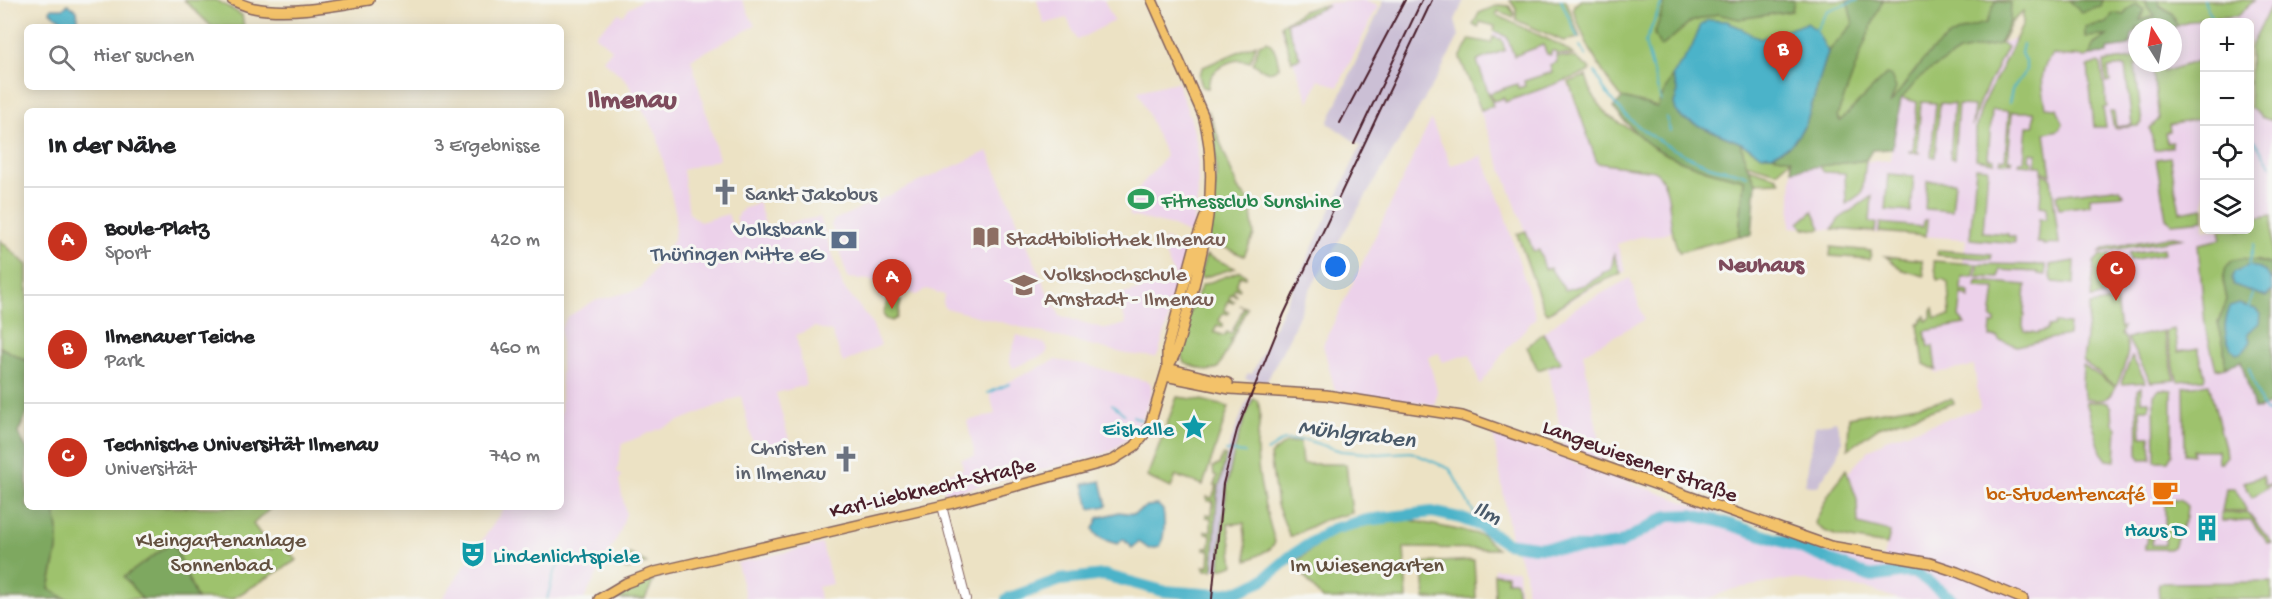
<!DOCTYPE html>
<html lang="de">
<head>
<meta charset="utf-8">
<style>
  :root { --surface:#fff; --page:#f6f6f6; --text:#202124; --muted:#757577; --line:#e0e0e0; --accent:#c8321e }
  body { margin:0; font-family:"Gochi Hand",sans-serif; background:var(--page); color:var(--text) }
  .controls { position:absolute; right:18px; top:18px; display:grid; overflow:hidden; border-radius:9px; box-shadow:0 3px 15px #0003 }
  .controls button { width:54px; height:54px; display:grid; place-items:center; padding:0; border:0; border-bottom:2px solid var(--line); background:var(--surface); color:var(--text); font:30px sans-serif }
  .compass { position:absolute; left:2128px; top:18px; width:54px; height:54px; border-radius:50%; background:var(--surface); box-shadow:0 3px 15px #0003; rotate:349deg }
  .you { position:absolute; left:1336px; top:267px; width:21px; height:21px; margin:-15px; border:4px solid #fff; border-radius:50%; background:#1a73e8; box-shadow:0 0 0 9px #1a73e833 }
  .badge { display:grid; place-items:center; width:39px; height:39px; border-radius:50%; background:var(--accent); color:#fff; font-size:20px; font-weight:700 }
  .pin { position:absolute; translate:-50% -50px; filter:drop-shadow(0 2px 3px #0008) }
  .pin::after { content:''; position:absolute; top:32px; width:21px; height:18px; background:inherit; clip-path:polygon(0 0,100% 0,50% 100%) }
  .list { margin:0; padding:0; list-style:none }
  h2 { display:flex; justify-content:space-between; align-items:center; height:78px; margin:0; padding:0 24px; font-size:26px }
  h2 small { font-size:20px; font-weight:400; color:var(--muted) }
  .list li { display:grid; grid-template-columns:39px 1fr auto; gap:18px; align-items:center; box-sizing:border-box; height:108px; padding:0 24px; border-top:2px solid var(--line) }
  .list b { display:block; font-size:22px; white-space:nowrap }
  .list p { margin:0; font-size:20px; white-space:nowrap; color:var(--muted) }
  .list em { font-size:20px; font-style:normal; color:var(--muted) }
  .icon { flex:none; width:33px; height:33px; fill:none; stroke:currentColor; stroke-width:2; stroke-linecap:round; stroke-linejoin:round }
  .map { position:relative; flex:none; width:2272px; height:599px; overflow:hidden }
  .search { position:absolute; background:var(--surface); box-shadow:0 3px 15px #0003; left:24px; top:24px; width:540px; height:66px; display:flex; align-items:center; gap:15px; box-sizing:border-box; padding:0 21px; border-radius:9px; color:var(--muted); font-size:22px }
  .panel { position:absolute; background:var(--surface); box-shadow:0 3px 15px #0003; left:24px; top:108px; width:540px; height:402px; border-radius:9px }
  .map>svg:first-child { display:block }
</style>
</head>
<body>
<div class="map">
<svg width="2272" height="599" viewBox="0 0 2272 599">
  <rect width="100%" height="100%" fill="#f6f6f2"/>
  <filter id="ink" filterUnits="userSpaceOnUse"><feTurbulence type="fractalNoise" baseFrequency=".0167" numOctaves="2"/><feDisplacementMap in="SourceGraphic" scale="12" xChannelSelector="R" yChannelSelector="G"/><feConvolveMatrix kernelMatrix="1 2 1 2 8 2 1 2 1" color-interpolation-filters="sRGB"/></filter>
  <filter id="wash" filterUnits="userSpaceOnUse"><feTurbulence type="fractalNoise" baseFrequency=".008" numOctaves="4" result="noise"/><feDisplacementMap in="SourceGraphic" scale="24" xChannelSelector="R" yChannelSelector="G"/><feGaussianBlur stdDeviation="1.35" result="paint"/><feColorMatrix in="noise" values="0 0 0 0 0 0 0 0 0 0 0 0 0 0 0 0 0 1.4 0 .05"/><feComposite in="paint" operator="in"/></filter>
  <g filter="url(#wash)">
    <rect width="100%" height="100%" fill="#ece2c4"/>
    <path fill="#ecd1ea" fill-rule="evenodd" d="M642,0H742L755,26L691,59L719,159L683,170L689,213L700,222L728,214L735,234L740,232L736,217L739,216L738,213L742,211V209L755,205L758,201L766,227L820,217L843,287L870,320L881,345L843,363L832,332L815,327L796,335L806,385L776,393L790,443L755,452L741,396L622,444L617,471L621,476L619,481L626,513L620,532L584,599H442L505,507H561V329L567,317L594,301L641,289L674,239L676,215L657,135L626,80L603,60L612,49L595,35L619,13L623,16L629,8Z
      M1037,0H1104L1114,21L1077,40L1067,18L1044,24Z
      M1364,0L1378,6L1338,87L1319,79L1309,102L1281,30V26L1290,19L1329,3Z
      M2144,0H2272V599H1898L1869,589L1793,579L1733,589L1707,599H1527L1525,572L1511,538L1493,433L1790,540L1847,557L1883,562L1890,532L1858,524L1857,499L1848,473L1868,451L1889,438L1980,408L1974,366L1936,373L1929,364L1924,329L1956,323L1966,239L1790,227L1792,170L1819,165L1890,160L1901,99L1999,44L2101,7ZM2204,22H2250V230H2204ZM2137,27H2173V63H2137Z
      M1495,26L1568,54V57L1576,58L1590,69L1589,72L1567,81L1596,161L1655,171L1662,178L1669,198L1672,231L1652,237L1642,236L1617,244L1626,271L1585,291L1550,313L1523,225L1460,58L1470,39L1491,43Z
      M1177,82L1191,119L1198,148V195L1192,235L1173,226L1130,216V198L1166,156L1138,91Z
      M1431,120L1451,165L1482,156L1503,209L1536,317L1504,352L1480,385L1470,354L1442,362L1439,353L1428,357L1437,390L1435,405L1335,390L1323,345Z
      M988,151L1052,303H1054L1060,316L1106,329L1126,324L1118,295L1157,286L1160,289L1172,284L1175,277L1162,248L1164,239L1189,249L1159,352L1156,357L1126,354L945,308L943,302L944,295L927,289L916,295L869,280L848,278L833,232L831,225L834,220Z
      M1630,278L1644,320L1583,353L1599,440L1607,452L1603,461L1564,448L1548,367L1561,362L1543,333L1575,308Z
      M1017,335L1045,344L1048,349L1046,354L1013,368L1009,360Z
      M1055,360L1083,364L1150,382L1152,390L1142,421L1132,435L1116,448L1104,454L945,495L941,476L963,469L961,459L975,456L967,421L995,414L989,391Z
      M822,544L832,584L818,587L820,599H746L737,563Z
      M1494,569L1518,570L1520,599H1495Z"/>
    <path fill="#cbbfd5" d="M1384,0H1464L1455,20L1459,36L1437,78L1310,289L1291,334L1266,383L1245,379L1248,373L1252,374L1361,146L1328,123Z
      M1248,398L1253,399L1234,449L1225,494L1220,569L1213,570L1217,495L1229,446Z
      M1836,421L1842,440L1838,455L1817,487L1805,485L1815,426Z"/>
    <path fill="#9ec26d" stroke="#74704c" stroke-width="1.5" d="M184,0H216L242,15L244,27H212Z
      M1510,0H1566L1580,38L1563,41L1516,20V9Z
      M1582,0H2146L2147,6L2155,16L2140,21V16L2124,15L2109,35L2093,45L2090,55L2086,57L2053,55C2037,69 2043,89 2046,107L2057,108L2063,124L2059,130L2045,133L2051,175L2042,171V166H2035L2037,154L2030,153L2029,160L2033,161L2032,165L2019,164V161H2024L2027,126H2034V112H2012L2008,160H2012V163L2000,162L2001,159H2005L2009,111L1992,110L1988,158L1994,159V162L1976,159V126L1982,107L2023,24V11L2012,22L2001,44L2007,47L1979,103L1972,126L1974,106L1958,105L1954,159L1950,158L1954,104L1940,103L1935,157L1931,156L1936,103L1921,102L1917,151L1920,153L1909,152V151H1913L1917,102L1901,98L1792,159L1777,172L1746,163L1657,107L1622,98C1600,72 1584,41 1573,9L1574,5Z
      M2158,0H2255L2237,16L2199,19L2177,26L2172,13L2160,5Z
      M2272,3V121L2261,117L2250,107V48Z
      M1498,5L1509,6L1514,14L1513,18L1498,11L1496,15L1560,45L1574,55L1556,54V51H1551V55L1547,54L1543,45L1514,56L1507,37L1494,31L1495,26L1480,22L1478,28L1473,25L1479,13Z
      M1318,6H1328L1286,23L1300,58L1292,61L1281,25L1303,11Z
      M1493,37L1502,40L1505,50L1477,61L1493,106L1481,110L1460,58L1470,39L1491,43Z
      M1267,41C1276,47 1277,57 1279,67C1270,76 1261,70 1253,63L1259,44Z
      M1256,44L1250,62C1232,56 1209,69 1208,88L1202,87L1199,75L1203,67Z
      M1556,56L1576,58L1590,69L1589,72L1505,102L1504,98L1493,101L1490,93L1517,84L1518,88L1525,86L1524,81L1552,72L1550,65L1557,62Z
      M2133,58H2137V63L2140,64L2135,65L2142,123L2138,126L2114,128L2110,112H2114L2116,127L2132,125L2125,66L2108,68L2110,82H2106L2104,62Z
      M2204,59V118L2169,125L2170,131L2165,133L2167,143L2172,142V147L2154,150L2150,128L2159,119L2152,63H2159L2163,72Z
      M2099,62L2101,64L2107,107L2103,108L2106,127H2094L2088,66Z
      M1586,76L1592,94L1608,116L1635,132L1651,145L1706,170L1744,180L1739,236L1679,252C1676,245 1673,237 1672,229C1668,209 1672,187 1655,171L1597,163L1569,82Z
      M1208,110L1238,189L1256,208L1251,212L1254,235L1244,256L1209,241L1207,237L1216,177L1215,144Z
      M2170,157L2180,212L2204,208V220L2172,223L2166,218L2156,159Z
      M1866,160L1862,193L1846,204L1845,173L1824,172L1819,166Z
      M1976,167L1988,168L1983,232L2008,234V236L2014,237V243L1970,239Z
      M1749,168L1777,177L1780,182L1756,183Z
      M2042,173L2051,178L2059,244L2043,245V243H2037L2039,219H2046L2047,207L2040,206Z
      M1888,174L1914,176L1911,212L1885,210Z
      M1927,181L1955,182L1952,211L1925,209Z
      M2114,188L2120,189L2124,195L2090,197V205L2059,209L2056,195Z
      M1872,196L1870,222L1876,223L1875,232L1832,229L1839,219Z
      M1813,211L1821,228L1818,230L1803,228L1799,223Z
      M2272,215V265L2256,260L2223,280L2227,300L2218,322L2224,346L2225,367L2216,369L2205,325L2198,244L2222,239L2220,230H2250V219Z
      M1924,220H1927L1926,236L1879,232L1880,223L1923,227Z
      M1526,231L1533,251L1539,250L1545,269L1550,268L1565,290L1587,284L1602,275V273L1611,270L1614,255L1621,273L1585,289L1548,313L1544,310L1517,234Z
      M2173,236L2185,238L2099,252L2105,248Z
      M0,240L27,265V361L0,347Z
      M1831,247L1871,251L1870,259L1830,256Z
      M2163,248L2164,254L2130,260L2129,253Z
      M1938,250L1992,254L1991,259L1937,255Z
      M2110,254L2112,266L2109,267L2114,294L2091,298L2094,262L2100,256Z
      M1206,255L1235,268L1202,278L1199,276Z
      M1885,256L1922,260L1924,276L1903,270Z
      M1934,261L1976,264L1974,276L1962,277L1961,290L1969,292V298L1962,293L1959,317L1965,324L1925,331L1928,347L1933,346L1936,370L1924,364L1918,325L1925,316L1926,321L1931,318V310L1933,308L1935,318L1950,316L1948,283L1943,279L1937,280Z
      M2075,261L2074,284L2053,282L2050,274V265Z
      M1978,264L2046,265V275L2038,274V272L2000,270L1999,278L1977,277Z
      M1240,271L1246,276L1245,278L1240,276L1236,285L1240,288L1239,290L1235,288L1233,292L1237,296L1231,294L1229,299L1234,301L1233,303L1228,301L1224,310L1229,312L1228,314L1223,313L1219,321L1223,324L1222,327L1217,325L1214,332L1224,336L1227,332L1231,334L1244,307L1239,305L1247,308L1232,339H1230L1232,341L1218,368L1207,371L1184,363C1174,340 1192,308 1202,285Z
      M1977,281L2026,285L2023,326L2025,331L2037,333L2047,330L2048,327L2054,326L2055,323L2069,324L2068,335L2017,346L1999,340L1998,337H1990L1991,324H1995V320L1991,319L1995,288L1976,287Z
      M889,297L901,301L897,318L892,321L886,319L883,314Z
      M2116,301L2120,328L2123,327L2121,334C2136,347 2122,370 2117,385L2115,386L2083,361L2090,305Z
      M2174,329L2178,352L2198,348L2205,376L2204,379L2178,381L2177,379L2165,331Z
      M2163,331L2175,380L2151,382L2127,338Z
      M1543,333L1561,362L1538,370L1527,347Z
      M2132,357L2146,382L2122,384L2121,382Z
      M2083,365L2115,387C2112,402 2097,401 2085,399L2082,387Z
      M2209,384L2225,448L2226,457L2222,462H2218L2217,450H2193V455L2185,454L2184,387Z
      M2141,387V401H2149V409H2140L2141,436H2150L2151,459H2140L2138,454L2137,390Z
      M2160,389L2172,390V454L2168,461H2155L2154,395Z
      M1177,397L1201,400L1229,407L1203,485L1176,476L1171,488L1147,477Z
      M1253,399L1257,400C1264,415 1256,434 1257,450C1258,482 1266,512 1275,542L1270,549L1247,561L1244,523L1228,524L1234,565L1220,569C1223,508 1227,455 1253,399Z
      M1952,399L1954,403L1879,427L1848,449L1849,417Z
      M2086,402H2108L2112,408L2113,424L2117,428L2115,461L2107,460L2101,452Z
      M1300,442L1302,464H1346L1352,513L1324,520L1290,537L1277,505L1270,455L1286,443Z
      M1223,455L1226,456L1217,495L1213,570H1205L1203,566H1209L1210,550L1204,549V547H1210L1211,534L1205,533V531H1211V518L1206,517V514L1212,515L1213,501H1207V497L1212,498L1217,486L1214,485L1217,476L1214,475L1213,467L1219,465Z
      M1846,469L1857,499L1858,524L1890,532L1887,545C1867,541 1826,539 1815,523L1828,495Z
      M2263,476L2265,485L2272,484L2252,498L2244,482Z
      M2226,489H2235L2247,511H2222Z
      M2165,494H2169V505H2172V499H2179L2187,506L2186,518L2173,547L2169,549H2145V545L2147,544L2148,533H2152V545H2165Z
      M52,507H272L253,524L271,549L280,544L297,560L232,599H197L173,542L142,599H66L49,589C54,563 65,533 52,507Z
      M2221,513H2248L2272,543H2268L2251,521H2222Z
      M1410,520L1482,535L1497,549L1404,548L1407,599H1322L1294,563L1333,533L1371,524Z
      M629,554H630L647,563L627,570L619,565L625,556Z
      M1474,560L1476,598L1425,599L1423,563Z
      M1494,574L1507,575V581H1516L1518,599H1495Z
      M654,580L645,599H614L636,586Z
      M2272,582V599H2159L2158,583Z"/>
    <path fill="#7ea860" stroke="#646446" stroke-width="1.5" d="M1666,0H1794L1792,11L1739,19L1717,14L1691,22L1661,47L1654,35Z
      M1847,0H1883C1865,37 1853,77 1837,116L1840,121L1886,75L1891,76L1896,88L1890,104C1919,66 1935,33 1986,23L1996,1L2011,3L2010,21L1999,44L1959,52L1922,75L1901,99L1892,149L1872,150L1866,160L1792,170L1791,159L1772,155L1791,145L1806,124L1828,52L1853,24Z
      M2069,0H2103L2101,7L2081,12Z
      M2146,0H2158L2160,6L2172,13L2177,26L2173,28L2137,27V32L2133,33L2129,46L2107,49V54L2090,55L2093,45L2107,36L2085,37V27L2107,23L2113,13L2124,15L2127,10L2136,4L2144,10L2140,20L2155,17L2147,6Z
      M1672,76L1678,92L1706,129L1741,143L1746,163L1756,183L1752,235L1739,236L1744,180C1712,172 1678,163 1650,145C1636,135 1625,121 1613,108L1622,98L1657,107Z
      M2243,258L2272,265V281L2271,278L2234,285L2266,297L2272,291V403L2259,409L2254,408L2241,361L2225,367L2224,346L2218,323L2227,300L2223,280L2226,267L2233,260Z
      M0,347L27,361V413L18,433L27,449V507H52C65,533 54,562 49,589L66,599H0Z
      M173,542L197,599H142L124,577Z"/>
    <path fill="#4bb3c9" stroke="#4a697a" stroke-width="1.5" d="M68,4L77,11L79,27H57L61,20L50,12L51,8H64Z
      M1708,20L1727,21L1760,39L1807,23L1816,30L1828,52L1806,124L1791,145L1772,155H1762L1741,143L1683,119L1676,111L1674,103L1678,92L1672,76L1691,49L1701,25Z
      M2249,265C2265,271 2272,272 2272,291L2266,297L2234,285L2232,278L2234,272Z
      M2239,304L2255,309L2260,314L2259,323L2248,333L2250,341L2244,351L2237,354C2222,341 2223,324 2230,307Z
      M1101,481L1107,506L1090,509L1084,484Z
      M1158,505L1163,510C1165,522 1165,535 1160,547L1149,549L1139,542L1132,548L1123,539L1118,544C1108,541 1097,540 1093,529L1098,518L1119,512L1134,514L1147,506Z"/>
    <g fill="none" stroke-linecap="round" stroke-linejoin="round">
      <path stroke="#4bb3c9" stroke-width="2" d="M1561,0L1578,38
        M2203,0L2215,22
        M1816,30L1827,11L1858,0
        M1580,46L1586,56
        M1595,72C1615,119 1663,146 1707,165C1720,171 1735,169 1747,176
        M1661,101L1645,43L1663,0
        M2009,103L2012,90L2026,70V64L2021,53L2023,44
        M1666,117L1670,131
        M2250,134L2270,165
        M2249,265L2254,244
        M2249,309L2253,293
        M2249,368L2262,406L2265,411L2272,413
        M988,393L1009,384
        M1112,404L1124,414
        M1133,416L1141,420
        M1226,451L1245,453
        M1267,451L1284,440H1306L1341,451L1378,454L1411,452L1450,469L1481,526
        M547,599L554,573L565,554"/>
      <path stroke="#4bb3c9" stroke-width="12" d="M1007,599L1060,580L1104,575L1163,591L1218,595L1239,591L1262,581L1291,556L1333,529L1367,520L1432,512L1460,518L1481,526L1506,543L1535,547L1588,548L1619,544L1668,516L1692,515L1719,521L1794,545L1871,577L1906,572L1916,573L1952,599"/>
    </g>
  </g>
  <g filter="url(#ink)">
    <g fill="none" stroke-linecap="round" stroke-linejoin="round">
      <g stroke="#836361" stroke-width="10">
        <path id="minor" d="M942,506L966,599"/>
      </g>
      <g stroke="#836361" stroke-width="12">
        <path id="major" d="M232,0C239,3 247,7 254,8C288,15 335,6 369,0
          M1152,0L1203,115C1221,181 1204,251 1186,316C1181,333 1178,353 1167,368
          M1167,368L1228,383
          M1165,376L1230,389L1326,395L1462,416L1830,546L1930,563L1957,572L2023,599
          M599,599L626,583L655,572L953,503L1113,460L1135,446L1149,428L1167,368V350L1197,238L1207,211"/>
      </g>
      <use href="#minor" stroke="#fff" stroke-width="8"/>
      <use href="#major" stroke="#f3c26a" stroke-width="9"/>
      <path stroke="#4a1f2b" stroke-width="2" d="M1340,123L1405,0
        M1354,144L1422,0
        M1212,599L1223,484L1237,430L1284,314L1432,0"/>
    </g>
  </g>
  <defs>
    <g id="church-bare" transform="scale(2.07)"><path d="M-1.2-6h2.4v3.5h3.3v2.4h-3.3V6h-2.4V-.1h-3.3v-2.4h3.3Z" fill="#6b7280" stroke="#f6f6f2" stroke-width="2.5" paint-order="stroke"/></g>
    <g id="stadium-bare" transform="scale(2.07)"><path d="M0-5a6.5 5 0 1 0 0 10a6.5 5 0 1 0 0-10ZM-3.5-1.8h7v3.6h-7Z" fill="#2e9e5b" stroke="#f6f6f2" stroke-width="2.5" paint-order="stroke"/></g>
    <g id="library-bare" transform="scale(2.07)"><path d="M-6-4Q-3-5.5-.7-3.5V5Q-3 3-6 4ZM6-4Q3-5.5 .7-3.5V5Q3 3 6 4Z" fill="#8d6e63" stroke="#f6f6f2" stroke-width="2.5" paint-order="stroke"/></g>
    <g id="bank-bare" transform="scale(2.07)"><path d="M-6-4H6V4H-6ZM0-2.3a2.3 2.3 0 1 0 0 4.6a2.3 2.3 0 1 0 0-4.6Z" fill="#5c6f8a" stroke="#f6f6f2" stroke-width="2.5" paint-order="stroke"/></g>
    <g id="university-bare" transform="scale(2.07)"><path d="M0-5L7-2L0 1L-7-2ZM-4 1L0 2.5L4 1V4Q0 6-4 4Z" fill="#8d6e63" stroke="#f6f6f2" stroke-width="2.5" paint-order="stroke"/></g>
    <g id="sight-bare" transform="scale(2.07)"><path d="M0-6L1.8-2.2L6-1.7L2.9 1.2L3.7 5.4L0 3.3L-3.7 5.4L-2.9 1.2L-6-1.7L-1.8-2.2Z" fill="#0f9aa8" stroke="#f6f6f2" stroke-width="2.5" paint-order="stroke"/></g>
    <g id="cafe-bare" transform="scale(2.07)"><path d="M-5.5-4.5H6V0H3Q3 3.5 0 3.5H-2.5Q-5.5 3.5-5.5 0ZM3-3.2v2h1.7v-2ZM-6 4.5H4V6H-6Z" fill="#e8710a" stroke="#f6f6f2" stroke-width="2.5" paint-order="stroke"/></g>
    <g id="building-bare" transform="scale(2.07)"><path d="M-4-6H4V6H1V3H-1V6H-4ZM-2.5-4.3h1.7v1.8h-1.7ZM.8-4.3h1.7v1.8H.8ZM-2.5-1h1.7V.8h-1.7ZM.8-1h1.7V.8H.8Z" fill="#0f9aa8" stroke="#f6f6f2" stroke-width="2.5" paint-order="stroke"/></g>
    <g id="theatre-bare" transform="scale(2.07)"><path d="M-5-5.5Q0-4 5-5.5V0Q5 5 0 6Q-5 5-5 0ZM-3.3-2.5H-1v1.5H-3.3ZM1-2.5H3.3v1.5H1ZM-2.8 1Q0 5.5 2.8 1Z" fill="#0f9aa8" stroke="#f6f6f2" stroke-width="2.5" paint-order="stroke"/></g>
  </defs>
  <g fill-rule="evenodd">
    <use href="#church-bare" x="725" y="192"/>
    <use href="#stadium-bare" x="1141" y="199"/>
    <use href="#library-bare" x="986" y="237"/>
    <use href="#bank-bare" x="844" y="240"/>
    <use href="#university-bare" x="1024" y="285"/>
    <use href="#sight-bare" x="1194" y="427"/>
    <use href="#church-bare" x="846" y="459"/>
    <use href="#cafe-bare" x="2165" y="492"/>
    <use href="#building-bare" x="2207" y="528"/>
    <use href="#theatre-bare" x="473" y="554"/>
  </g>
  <g text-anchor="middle" stroke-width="6" stroke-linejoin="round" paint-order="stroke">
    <g font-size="22" fill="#5b616d" stroke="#f6f6f2" text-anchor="start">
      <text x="745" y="200">Sankt Jakobus</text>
      <text x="826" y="454" text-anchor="end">Christen<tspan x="826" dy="25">in Ilmenau</tspan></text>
    </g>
    <g font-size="22" fill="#27864d" stroke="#f6f6f2" text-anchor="start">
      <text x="1161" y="207">Fitnessclub Sunshine</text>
    </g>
    <g font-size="22" fill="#4e5e75" stroke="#f6f6f2" text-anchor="end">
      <text x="824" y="235">Volksbank<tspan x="824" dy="25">Thüringen Mitte eG</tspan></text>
    </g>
    <g font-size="22" fill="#785e54" stroke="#f6f6f2" text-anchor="start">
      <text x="1006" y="245">Stadtbibliothek Ilmenau</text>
      <text x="1044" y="280">Volkshochschule<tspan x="1044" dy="25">Arnstadt - Ilmenau</tspan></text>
    </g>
    <g font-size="22" fill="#0d838f" stroke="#f6f6f2" text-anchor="end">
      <text x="1174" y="435">Eishalle</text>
      <text x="2187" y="536">Haus D</text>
      <text x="493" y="562" text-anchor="start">Lindenlichtspiele</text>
    </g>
    <g font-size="22" fill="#4a1f2b" stroke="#f6f6f2">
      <text transform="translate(1641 459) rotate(20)" y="8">Langewiesener Straße</text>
      <text transform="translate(932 486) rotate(-13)" y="8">Karl-Liebknecht-Straße</text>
    </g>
    <g font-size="22" fill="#c56008" stroke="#f6f6f2" text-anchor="end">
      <text x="2145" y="500">bc-Studentencafé</text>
    </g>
    <g font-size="22" fill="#63503f" stroke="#f6f6f2">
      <text x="221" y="546">Kleingartenanlage<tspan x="221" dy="25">Sonnenbad</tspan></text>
      <text x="1367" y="571">Im Wiesengarten</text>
    </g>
    <g font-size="24" font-weight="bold" fill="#7e4b5c" stroke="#f6f6f2">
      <text x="1761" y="271">Neuhaus</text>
    </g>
    <g font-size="24" font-style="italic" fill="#4a5a6a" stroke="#f6f6f2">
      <text transform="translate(1357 432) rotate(7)" y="8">Mühlgraben</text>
      <text transform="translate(1488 511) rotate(25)" y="8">Ilm</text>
    </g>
    <g font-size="28" font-weight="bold" fill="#7e4b5c" stroke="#f6f6f2">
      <text x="632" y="107">Ilmenau</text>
    </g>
  </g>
</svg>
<div class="controls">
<button>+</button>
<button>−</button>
<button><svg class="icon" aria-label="locate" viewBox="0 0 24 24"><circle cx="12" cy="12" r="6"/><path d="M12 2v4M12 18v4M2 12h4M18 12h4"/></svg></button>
<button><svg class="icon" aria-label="layers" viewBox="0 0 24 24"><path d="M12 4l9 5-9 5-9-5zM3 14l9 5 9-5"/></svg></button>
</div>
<svg class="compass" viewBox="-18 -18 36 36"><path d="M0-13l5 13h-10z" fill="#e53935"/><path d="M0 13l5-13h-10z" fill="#757577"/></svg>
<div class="you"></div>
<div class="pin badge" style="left:892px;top:309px">A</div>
<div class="pin badge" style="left:1783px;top:81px">B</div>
<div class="pin badge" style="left:2116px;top:301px">C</div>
<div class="search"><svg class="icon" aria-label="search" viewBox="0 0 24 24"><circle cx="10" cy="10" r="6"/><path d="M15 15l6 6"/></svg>Hier suchen</div>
<section class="panel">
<h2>In der Nähe<small>3 Ergebnisse</small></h2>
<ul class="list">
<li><span class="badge">A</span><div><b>Boule-Platz</b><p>Sport</p></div><em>420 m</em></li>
<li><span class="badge">B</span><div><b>Ilmenauer Teiche</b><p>Park</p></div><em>460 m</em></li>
<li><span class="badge">C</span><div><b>Technische Universität Ilmenau</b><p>Universität</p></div><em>740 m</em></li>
</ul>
</section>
</div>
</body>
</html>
